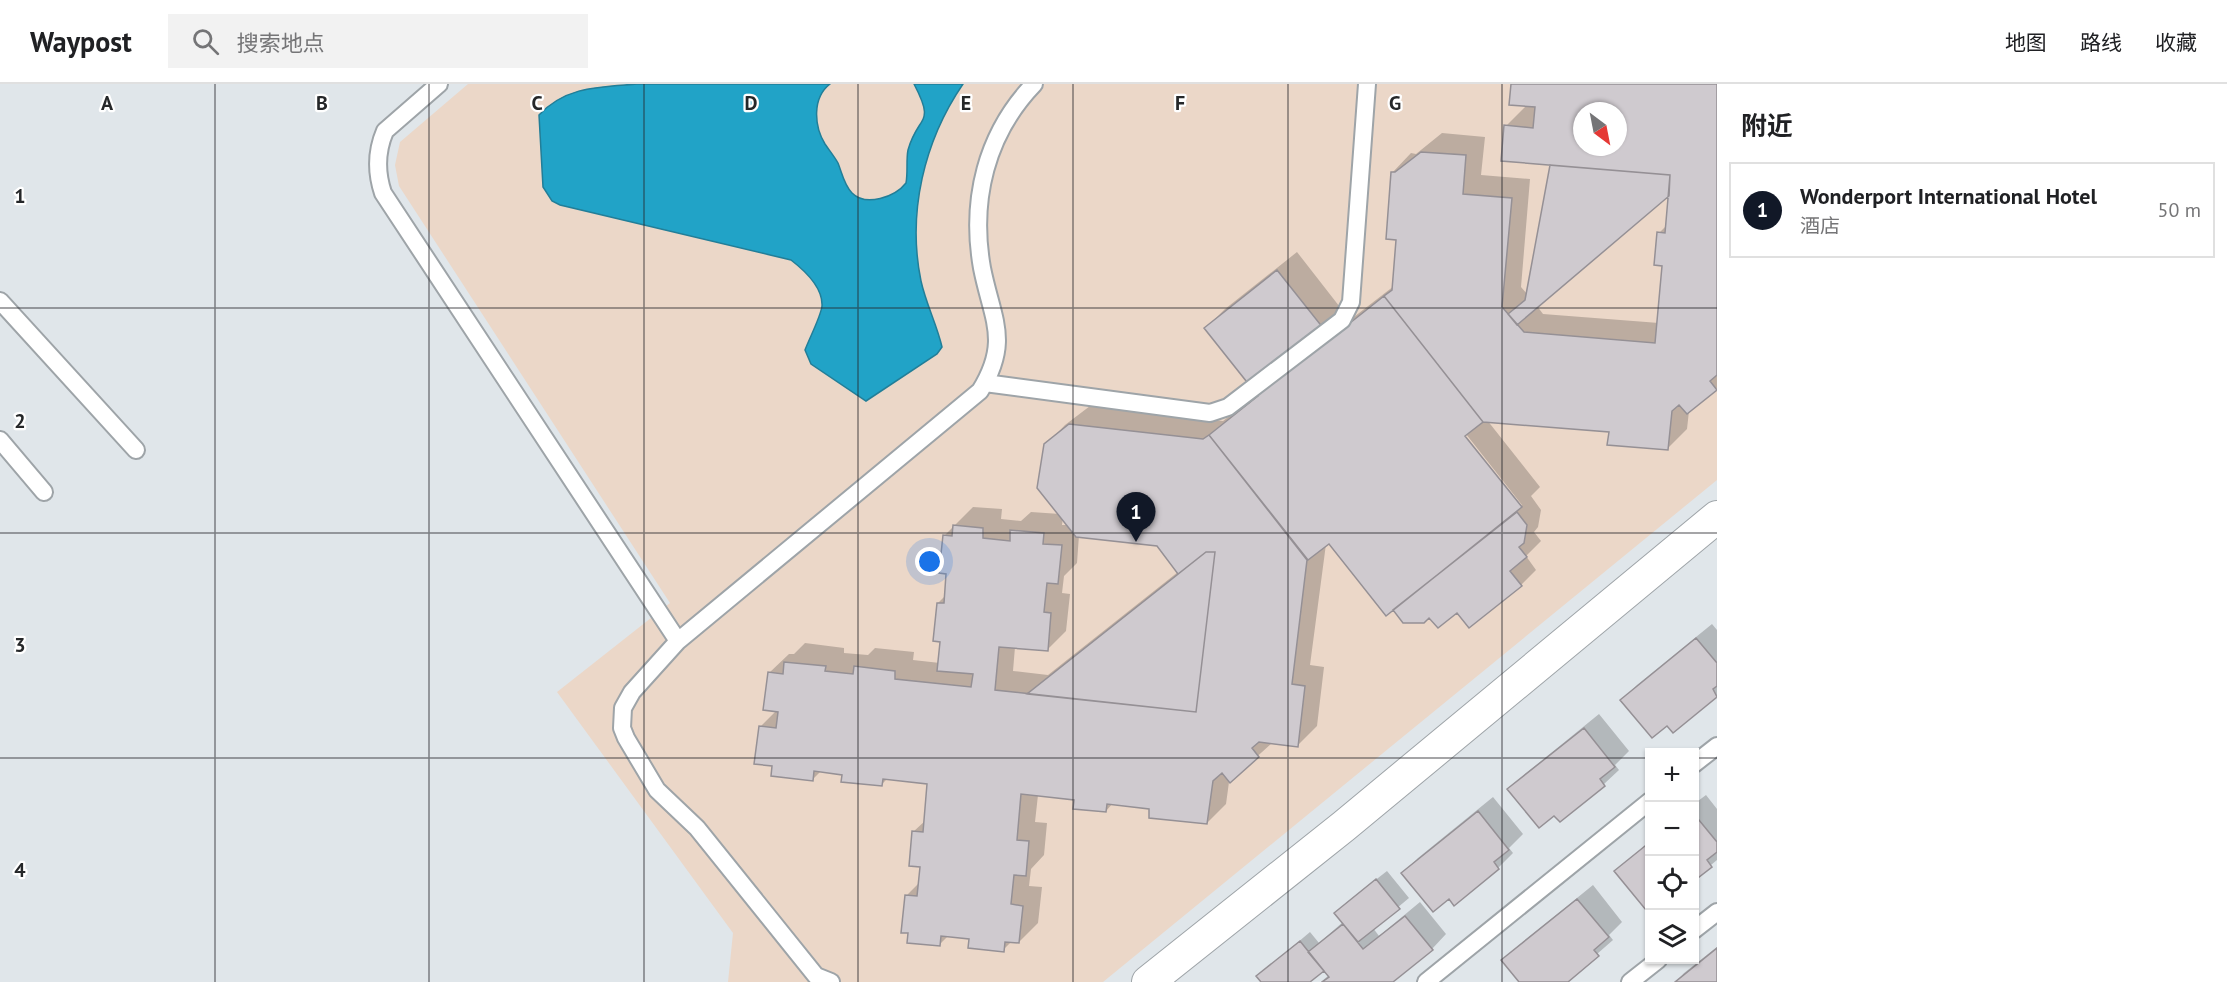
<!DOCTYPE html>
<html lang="zh">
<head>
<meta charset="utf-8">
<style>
  :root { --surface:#fff; --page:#f2f2f2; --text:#202124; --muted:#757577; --line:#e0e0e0; --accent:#111827 }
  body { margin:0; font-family:"PT Sans","Noto Sans SC",sans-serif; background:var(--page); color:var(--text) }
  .controls { position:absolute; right:18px; bottom:18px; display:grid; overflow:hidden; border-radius:0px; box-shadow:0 2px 4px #0004 }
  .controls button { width:54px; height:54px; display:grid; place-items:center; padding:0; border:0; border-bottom:2px solid var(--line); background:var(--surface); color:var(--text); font:30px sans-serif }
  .compass { position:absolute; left:1573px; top:18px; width:54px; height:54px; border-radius:50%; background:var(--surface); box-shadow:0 2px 4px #0004; rotate:148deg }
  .you { position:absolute; left:930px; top:478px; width:21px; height:21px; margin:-15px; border:4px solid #fff; border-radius:50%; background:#1a73e8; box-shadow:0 0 0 9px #1a73e833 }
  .badge { display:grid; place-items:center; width:39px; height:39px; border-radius:50%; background:var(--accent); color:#fff; font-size:20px; font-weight:700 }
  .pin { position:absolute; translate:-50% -50px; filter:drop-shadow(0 2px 3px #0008) }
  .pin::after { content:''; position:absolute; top:32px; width:21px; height:18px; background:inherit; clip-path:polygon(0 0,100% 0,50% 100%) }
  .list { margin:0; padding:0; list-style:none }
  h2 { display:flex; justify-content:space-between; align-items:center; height:78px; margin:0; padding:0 24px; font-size:26px }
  h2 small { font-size:20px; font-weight:400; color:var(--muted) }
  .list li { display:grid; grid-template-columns:39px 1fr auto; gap:18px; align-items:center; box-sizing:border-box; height:96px; margin:0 12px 12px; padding:0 12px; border:2px solid var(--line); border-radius:0px }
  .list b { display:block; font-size:22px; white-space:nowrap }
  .list p { margin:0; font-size:20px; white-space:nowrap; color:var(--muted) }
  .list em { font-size:20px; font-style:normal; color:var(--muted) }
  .icon { flex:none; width:33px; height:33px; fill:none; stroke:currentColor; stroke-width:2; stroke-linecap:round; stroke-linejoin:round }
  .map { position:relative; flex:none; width:1717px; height:898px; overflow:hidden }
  header { display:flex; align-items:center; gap:36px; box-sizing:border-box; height:84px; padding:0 30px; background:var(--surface); border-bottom:2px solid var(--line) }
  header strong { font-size:28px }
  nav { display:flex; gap:33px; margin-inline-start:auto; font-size:21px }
  .search { width:420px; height:54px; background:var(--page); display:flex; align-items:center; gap:15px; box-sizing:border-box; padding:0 21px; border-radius:0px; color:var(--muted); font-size:22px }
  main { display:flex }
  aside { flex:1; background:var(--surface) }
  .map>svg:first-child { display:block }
</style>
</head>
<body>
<header>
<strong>Waypost</strong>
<div class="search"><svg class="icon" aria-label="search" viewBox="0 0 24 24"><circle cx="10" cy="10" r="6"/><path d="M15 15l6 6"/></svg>搜索地点</div>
<nav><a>地图</a><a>路线</a><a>收藏</a></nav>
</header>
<main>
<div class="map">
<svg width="1717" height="898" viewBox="0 0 1717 898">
  <rect width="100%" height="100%" fill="#e0e6ea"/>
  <path fill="#ebd7c8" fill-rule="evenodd" d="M468,0H1717V396L1103,898H728L733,849L557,608L670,519L399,102L395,81L400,58ZM1582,27H1618V63H1582Z"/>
  <path fill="#21a3c7" stroke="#227e98" stroke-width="1.5" d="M637,0H830C812,14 814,42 825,60C829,66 834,72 838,79C842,89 844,101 852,109C866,123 895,113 906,99C908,88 906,76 908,66C918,30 936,42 914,0H963C924,57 907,129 921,197C926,220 937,241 942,263L937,270L866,317L811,280L805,266C809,255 821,232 822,222C823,203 804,186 791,176L560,121L552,117L543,103L539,31C566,2 600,3 637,0Z"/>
  <path fill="#0003" fill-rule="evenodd" d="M1512,0H1717V304L1689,327L1687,345L1668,364L1610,346L1487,336L1540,403L1531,412L1541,426L1538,443L1534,448L1541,457L1526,472L1536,486L1521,501L1469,542L1457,527L1430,532L1329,458L1326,460L1310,581L1324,583L1317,642L1298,661L1273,658L1229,698L1226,720L1207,739L1151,723L1113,719L1106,727L1076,715L1038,711L1035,738L1047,739L1044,771L1031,785L1029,802L1042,803L1038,839L1019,858L1012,857L1003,866L971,854L948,852L939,861L906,812L920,798L921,781L913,748L926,736L929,699L888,694L881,701L843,689L821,687L812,696L774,680L760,643L777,626L769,589L789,570H794L805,559L844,564V569L868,571L875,564L914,568L913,576L940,579L942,557L938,519L946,511L948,489L944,452L973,423L1002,425L1001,435L1021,437L1031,428L1060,430L1046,361L1065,341L1090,322L1223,337L1258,310L1206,244L1225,225L1297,168L1350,236L1394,202L1398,155L1392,89L1411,69L1416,70L1442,49L1485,53L1481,91L1530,95L1521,203L1528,211L1551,80L1506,42L1527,21ZM1582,27H1618V63H1582ZM1671,109L1668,140L1659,149L1664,180L1659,239L1543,230L1537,222ZM1462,345L1522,421L1520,423L1459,347ZM1063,433L1069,441H1062ZM1079,451L1158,460L1178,488L1048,591L1013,587L1015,563L1047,566L1066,547L1070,510L1062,509L1064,492L1077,479Z
    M1712,540L1717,546V611L1673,646L1668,640L1622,616L1637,601Z
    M1599,630L1629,667L1615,681L1619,686L1604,700L1560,736L1555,730L1509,706L1524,691Z
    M1706,711L1717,725V776L1694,795V720Z
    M1493,713L1523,750L1509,764L1513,769L1498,784L1455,820L1449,813L1403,789L1418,774Z
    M1650,757V821L1616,787Z
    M1387,787L1409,814L1373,844L1379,852L1420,818L1446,850L1432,865L1390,898H1321L1329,891L1324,885L1308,898H1263L1258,892L1310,848L1319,859L1343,838L1346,819Z
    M1593,801L1622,838L1609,851L1613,856L1565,898H1521L1503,876L1518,862Z
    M1717,863V898H1676L1684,889Z"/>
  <path fill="#cfcacf" stroke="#959095" stroke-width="1.5" fill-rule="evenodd" d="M1511,0H1717V291L1710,297L1717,306L1687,330L1679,321L1672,327L1668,366L1607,361L1609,348L1483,338L1384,212L1392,206L1396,156L1386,155L1391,88H1395L1421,68L1466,71L1463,110L1512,114L1502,223L1524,248L1655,259L1662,182L1654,181L1657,148L1665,149L1670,91L1501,77L1504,41L1533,44L1535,23L1509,21ZM1582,27H1618V63H1582Z
    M1550,81L1670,91L1669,112L1517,241L1508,230L1525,216Z
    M1277,186L1331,254L1384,212L1483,338L1465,352L1522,423L1386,532L1329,460L1308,476L1209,351L1258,312L1204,244Z
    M1069,340L1203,355L1209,351L1307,476L1292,600L1305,602L1298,663L1259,658L1252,664L1259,673L1230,699L1222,689L1213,697L1207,740L1149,734V725L1107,720L1106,728L1073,725L1074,716L1021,710L1017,756L1029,757L1026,792L1014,791L1011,820L1023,822L1019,859L1005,858L1004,868L968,864L969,855L941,852L940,862L907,859L908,849H901L905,811L917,812L920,783L909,782L912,747L923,748L927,700L883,695L882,702L841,698L842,691L814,687L813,697L771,692L772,682L754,680L759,642L776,644L778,628L763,626L768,588L783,590L784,578L826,582L825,587L853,590L854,582L895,587V595L971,603L973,590L937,587L940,558L933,557L937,519H944L946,490L939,489L943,451L952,452L953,441L983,444V454L1010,457V446L1044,449L1043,460L1062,461L1058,500L1047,499L1044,528L1051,529L1048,567L999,563L995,606L1196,628L1215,468H1206L1178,490L1157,462L1076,453L1037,404L1044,360Z
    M1517,428L1527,441L1524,459L1519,463L1527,473L1510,487L1522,502L1469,544L1457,529L1438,544L1429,534L1424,539H1403L1393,526Z
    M1206,468H1215L1196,628L1027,610Z
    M1696,554L1717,579V602L1713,605L1717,613L1673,649L1667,642L1652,654L1620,616Z
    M1584,644L1615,683L1600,695L1605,702L1560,738L1554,732L1539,744L1507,705Z
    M1478,727L1509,766L1494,778L1499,785L1454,822L1449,815L1433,828L1401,789Z
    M1694,730L1717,758V768L1707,776L1712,783L1694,797Z
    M1650,758V823L1646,826L1614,787Z
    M1376,795L1400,825L1358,858L1334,829Z
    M1577,815L1609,853L1594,866L1599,872L1568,898H1519L1501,876Z
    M1405,832L1433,866L1393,898H1322L1329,893L1308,868L1343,840L1363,865Z
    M1300,857L1324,887L1310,898H1261L1256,892Z
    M1717,864V898H1675Z"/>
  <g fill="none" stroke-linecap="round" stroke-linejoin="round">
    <g stroke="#9ea4a8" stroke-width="20">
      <path id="service" d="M439,0L385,47C376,68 376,88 383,109L678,557
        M0,217L136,366
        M985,299L1210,329L1228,323L1342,236L1351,218L1367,0
        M0,356L44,408
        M1694,680L1717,662
        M1694,846L1717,828
        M831,898L816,892L697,744L657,706L626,654L622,644L623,624L632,608L678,557L980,307C1011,257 992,235 982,184C970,116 986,50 1034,0
        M1426,898L1650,717
        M1630,898L1658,876"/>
    </g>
    <g stroke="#9ea4a8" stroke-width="34">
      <path id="minor" d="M1148,898L1344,742L1717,433"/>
    </g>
    <use href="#service" stroke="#fff" stroke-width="16"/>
    <use href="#minor" stroke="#fff" stroke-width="32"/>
  </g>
  <path fill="none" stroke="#252729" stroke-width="1.5" stroke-opacity="0.55" d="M215,0V898M429,0V898M644,0V898M858,0V898M1073,0V898M1288,0V898M1502,0V898M0,224H1717M0,449H1717M0,674H1650M1694,674H1717"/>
  <g font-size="20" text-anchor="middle" font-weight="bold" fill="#252729" stroke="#fff" stroke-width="4.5" stroke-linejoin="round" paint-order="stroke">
    <text x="107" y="26">A</text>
    <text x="322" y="26">B</text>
    <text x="537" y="26">C</text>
    <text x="751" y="26">D</text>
    <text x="966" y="26">E</text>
    <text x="1180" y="26">F</text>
    <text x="1395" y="26">G</text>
    <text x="20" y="119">1</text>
    <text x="20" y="344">2</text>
    <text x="20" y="568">3</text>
    <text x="20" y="793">4</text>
  </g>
</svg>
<div class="controls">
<button>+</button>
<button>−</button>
<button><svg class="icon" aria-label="locate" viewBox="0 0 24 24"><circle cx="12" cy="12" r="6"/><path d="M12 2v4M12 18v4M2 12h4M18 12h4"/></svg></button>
<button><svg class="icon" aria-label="layers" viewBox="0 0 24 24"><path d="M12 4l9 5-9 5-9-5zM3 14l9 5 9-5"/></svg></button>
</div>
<svg class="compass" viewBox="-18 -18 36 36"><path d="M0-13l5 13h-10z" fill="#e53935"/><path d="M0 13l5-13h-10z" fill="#757577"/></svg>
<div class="you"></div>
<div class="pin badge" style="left:1136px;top:458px">1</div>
</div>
<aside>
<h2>附近<small></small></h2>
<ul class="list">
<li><span class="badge">1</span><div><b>Wonderport International Hotel</b><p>酒店</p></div><em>50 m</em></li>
</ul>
</aside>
</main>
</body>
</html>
